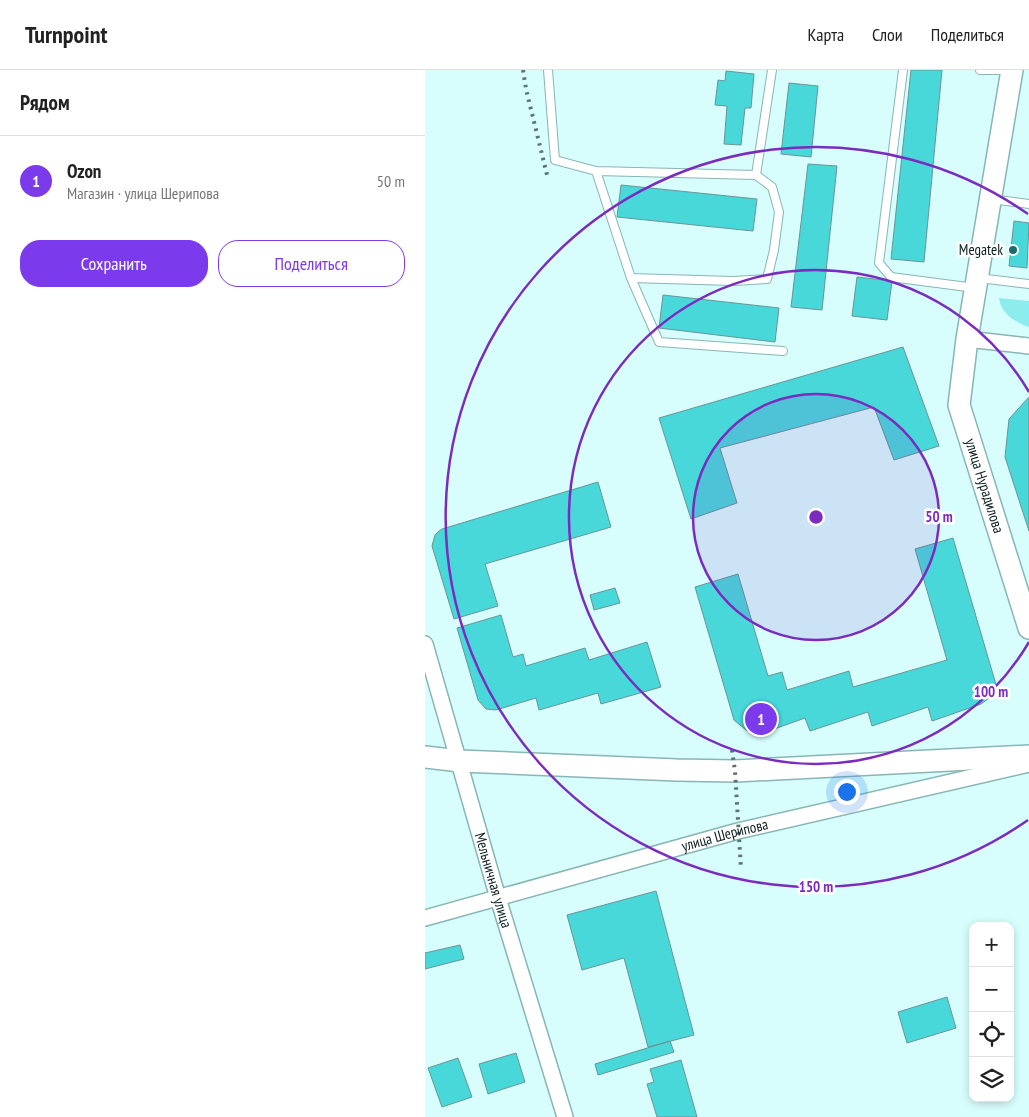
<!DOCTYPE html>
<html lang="ru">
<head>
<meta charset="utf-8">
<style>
  :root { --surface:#fff; --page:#f2f2f2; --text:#222; --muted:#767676; --line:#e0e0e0; --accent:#7c3aed }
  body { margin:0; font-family:"PT Sans Narrow",sans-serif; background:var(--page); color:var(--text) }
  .controls { position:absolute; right:15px; bottom:15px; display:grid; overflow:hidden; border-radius:10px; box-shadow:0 2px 8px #0003 }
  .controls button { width:45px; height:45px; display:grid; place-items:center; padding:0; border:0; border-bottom:1px solid var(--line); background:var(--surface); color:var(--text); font:25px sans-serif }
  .you { position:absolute; left:421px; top:721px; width:18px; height:18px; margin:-12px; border:4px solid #fff; border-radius:50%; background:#1a73e8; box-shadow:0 0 0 8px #1a73e833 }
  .badge { display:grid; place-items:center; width:32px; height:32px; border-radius:50%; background:var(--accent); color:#fff; font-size:16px; font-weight:700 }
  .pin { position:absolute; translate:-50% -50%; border:2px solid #fff; box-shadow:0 1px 5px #0006 }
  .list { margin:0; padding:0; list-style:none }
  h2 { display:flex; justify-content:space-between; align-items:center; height:65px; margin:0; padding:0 20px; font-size:21px }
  h2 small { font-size:16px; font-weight:400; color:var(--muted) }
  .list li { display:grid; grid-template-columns:32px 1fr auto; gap:15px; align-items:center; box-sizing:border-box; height:90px; padding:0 20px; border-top:1px solid var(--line) }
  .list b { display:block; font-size:19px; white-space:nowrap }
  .list p { margin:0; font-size:16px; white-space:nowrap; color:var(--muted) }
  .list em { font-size:16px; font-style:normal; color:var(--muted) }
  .actions { display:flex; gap:10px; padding:15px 20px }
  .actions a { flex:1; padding:11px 0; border:1px solid var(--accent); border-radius:20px; text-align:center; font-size:18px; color:var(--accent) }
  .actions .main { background:var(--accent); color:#fff }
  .icon { flex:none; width:28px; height:28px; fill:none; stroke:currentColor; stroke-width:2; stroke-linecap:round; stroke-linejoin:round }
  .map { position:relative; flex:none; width:604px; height:1047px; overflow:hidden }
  header { display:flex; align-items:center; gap:30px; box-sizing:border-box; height:70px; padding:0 25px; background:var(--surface); border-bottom:1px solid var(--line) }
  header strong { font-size:24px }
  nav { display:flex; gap:28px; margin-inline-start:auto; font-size:18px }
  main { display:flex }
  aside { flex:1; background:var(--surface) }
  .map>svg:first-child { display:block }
</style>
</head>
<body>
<header>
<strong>Turnpoint</strong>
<nav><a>Карта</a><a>Слои</a><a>Поделиться</a></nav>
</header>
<main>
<aside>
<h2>Рядом<small></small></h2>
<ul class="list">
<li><span class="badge">1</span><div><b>Ozon</b><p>Магазин · улица Шерипова</p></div><em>50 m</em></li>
</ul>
<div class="actions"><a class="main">Сохранить</a><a>Поделиться</a></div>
</aside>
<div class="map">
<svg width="604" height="1047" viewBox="0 0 604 1047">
  <rect width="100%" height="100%" fill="#d8fdfd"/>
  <path fill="#8deced" d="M574,228L604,231V257C590,252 576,244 574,228Z"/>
  <path fill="#48d8da" stroke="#699595" d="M486,0H517L499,192L466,189Z
    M301,1L329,4L326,38H320L316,75L299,74L302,36L290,35L293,10L300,11Z
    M364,13L393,16L386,87L356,84Z
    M383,94L412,96L397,240L366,237Z
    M196,115L332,129L328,161L192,147Z
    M589,151L604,153L602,198L584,196Z
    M432,207L467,211L462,250L427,246Z
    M238,225L354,238L350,272L234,258Z
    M478,277L514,376L469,390L449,337L295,378L312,433L266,449L234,348Z
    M603,328H604V461L580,387L584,349Z
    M173,412L186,457L60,494L73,536L29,549L7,476L10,465L14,461L17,459Z
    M528,468L572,618L567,626L556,634L507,651L503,637L447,656L443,642L385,661L380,648L338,663L321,660L309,650L270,517L313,504L343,606L357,602L362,620L424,601L428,617L522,590L490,479Z
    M190,518L195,533L169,540L165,525Z
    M76,545L88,587L98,584L101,596L160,578L164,590L222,572L236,617L176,634L173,623L114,640L111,628L71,640L61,639L53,630L32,558Z
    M231,821L269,965L223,977L199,888L157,900L142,845Z
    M35,875L39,889L0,899V883Z
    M522,927L531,958L482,973L473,942Z
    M245,971L249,982L173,1005L170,994Z
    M91,983L100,1012L63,1024L54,994Z
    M33,988L47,1027L17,1037L3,998Z
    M256,990L272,1047H232L222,1014L229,1012L225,999Z"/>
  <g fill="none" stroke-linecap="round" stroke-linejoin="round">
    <g stroke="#88b5b5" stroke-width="10">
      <path id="lane" d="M123,0L130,90L171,101
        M478,0L454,193L466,207L550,218
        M555,0H578
        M171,101L331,105L347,117L354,142L349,180L342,209L308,211L206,208Z
        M331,105L347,0
        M566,129L604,134
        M206,208L234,272L358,281
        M554,208L604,214"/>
    </g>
    <g stroke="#88b5b5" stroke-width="18">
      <g id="street">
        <path d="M542,269L604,276"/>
        <path id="s1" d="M0,574L73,828L140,1047"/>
        <path id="s2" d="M0,848L313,761L604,694"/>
      </g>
    </g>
    <g stroke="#88b5b5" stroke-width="24">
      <g id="secondary">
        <path id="s3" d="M587,0L542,269L534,335L604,558"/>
        <path d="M0,687L35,691L252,700L310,701L604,686"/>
      </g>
    </g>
    <use href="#lane" stroke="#fff" stroke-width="8"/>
    <use href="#street" stroke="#fff" stroke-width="15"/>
    <use href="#secondary" stroke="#fff" stroke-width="21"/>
    <path stroke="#5a7374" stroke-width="4" stroke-dasharray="2.5 5" stroke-linecap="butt" d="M98,0L101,19L123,109
      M307,680L310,701L316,799"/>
  </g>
  <circle cx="391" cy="447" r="123" fill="#7b2cbf" fill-opacity=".12"/>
  <g fill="none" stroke="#7b2cbf" stroke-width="2.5">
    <circle cx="391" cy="447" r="123"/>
    <path d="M604 572A247 247 0 1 1 604 322"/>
    <path d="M603 750A370 370 0 1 1 603 144"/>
  </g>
  <circle fill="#1f6b6c" stroke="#fff" stroke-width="2" cx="588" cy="180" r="5"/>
  <g text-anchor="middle" stroke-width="5" stroke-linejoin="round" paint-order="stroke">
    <g font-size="15" fill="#0c1e1f" stroke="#fff" text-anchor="end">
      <text x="578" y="185">Megatek</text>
    </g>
    <g font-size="15" fill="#0c1e1f" stroke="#fff">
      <text dy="5" stroke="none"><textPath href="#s3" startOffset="424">улица Нурадилова</textPath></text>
      <text dy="5" stroke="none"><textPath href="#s2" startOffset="311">улица Шерипова</textPath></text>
      <text dy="5" stroke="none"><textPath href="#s1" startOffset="246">Мельничная улица</textPath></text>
    </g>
  </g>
  <circle cx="391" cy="447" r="8" fill="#7b2cbf" stroke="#fff" stroke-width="2.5"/>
  <g font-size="15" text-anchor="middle" font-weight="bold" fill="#7b2cbf" stroke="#fff" stroke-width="5" stroke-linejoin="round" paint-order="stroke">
    <text x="514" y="452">50 m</text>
    <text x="566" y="627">100 m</text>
    <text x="391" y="822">150 m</text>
  </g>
</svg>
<div class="controls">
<button>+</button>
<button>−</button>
<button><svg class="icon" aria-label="locate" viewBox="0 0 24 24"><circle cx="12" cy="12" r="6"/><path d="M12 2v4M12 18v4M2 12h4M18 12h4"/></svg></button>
<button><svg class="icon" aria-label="layers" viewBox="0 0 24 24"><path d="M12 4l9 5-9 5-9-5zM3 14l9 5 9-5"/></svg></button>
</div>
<div class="you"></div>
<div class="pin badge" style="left:336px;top:649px">1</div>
</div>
</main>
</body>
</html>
